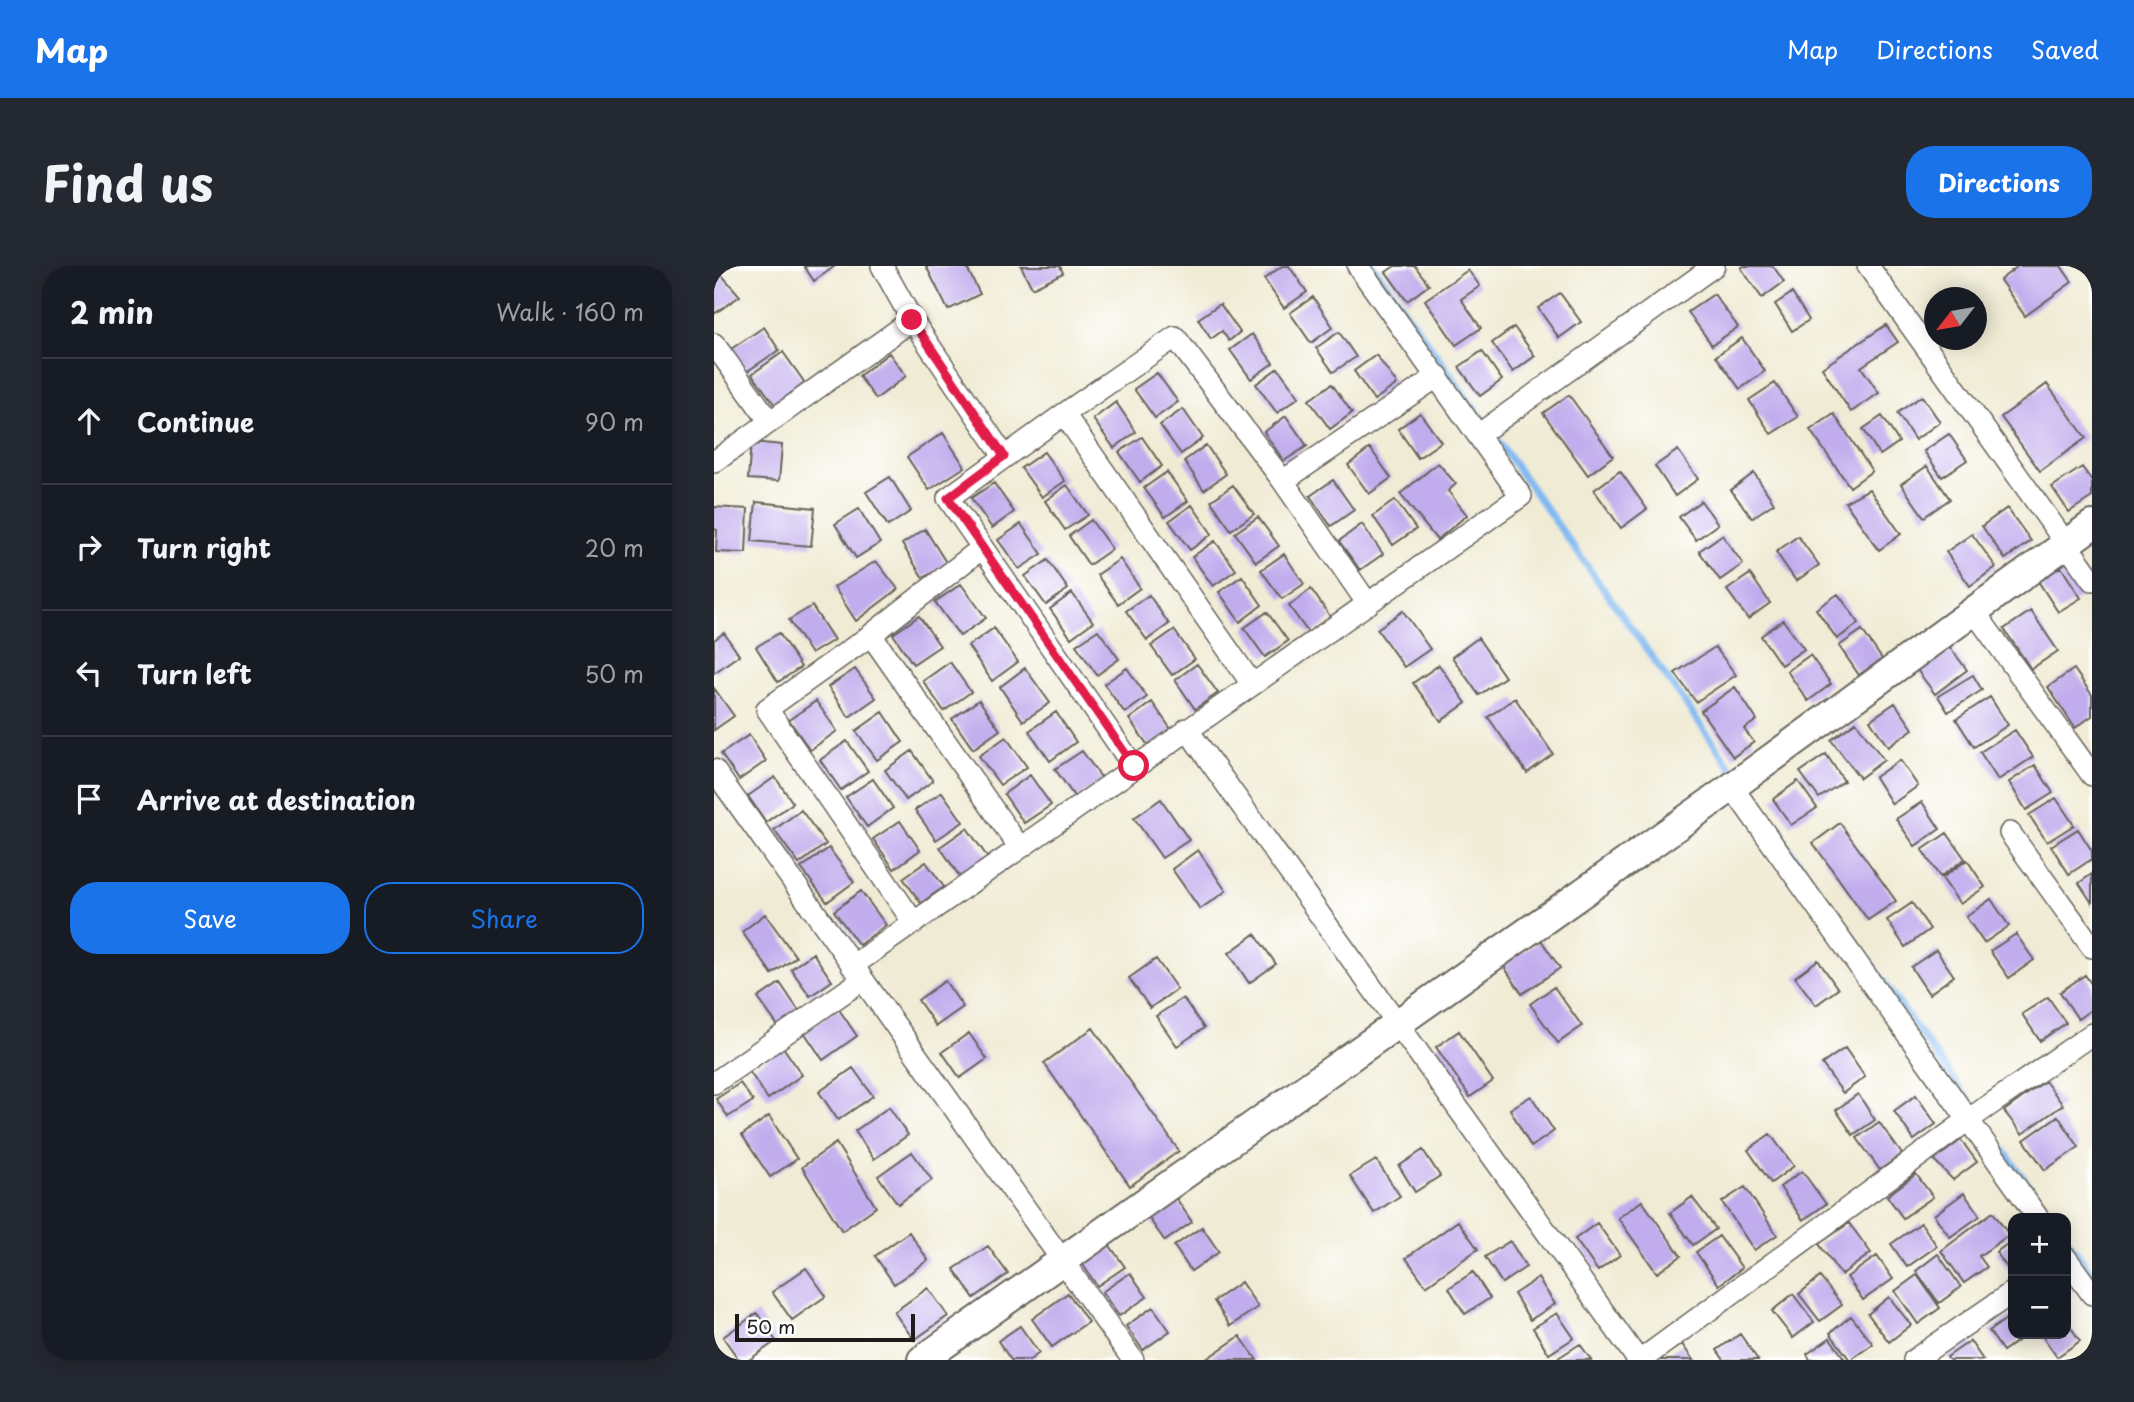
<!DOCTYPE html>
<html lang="en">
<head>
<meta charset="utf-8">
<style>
  :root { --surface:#171b24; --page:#242831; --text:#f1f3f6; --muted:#9ea1a6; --line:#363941; --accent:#1a73e8 }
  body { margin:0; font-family:"Playpen Sans",sans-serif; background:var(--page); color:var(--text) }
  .controls { position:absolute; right:21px; bottom:21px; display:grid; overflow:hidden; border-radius:14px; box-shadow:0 4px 18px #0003 }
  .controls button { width:63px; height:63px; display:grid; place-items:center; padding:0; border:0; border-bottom:2px solid var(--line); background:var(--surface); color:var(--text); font:35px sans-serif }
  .compass { position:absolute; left:1210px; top:21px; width:63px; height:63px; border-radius:50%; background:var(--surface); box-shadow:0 4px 18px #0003; rotate:239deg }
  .scale { position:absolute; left:21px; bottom:18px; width:180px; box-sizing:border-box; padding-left:7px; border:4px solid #1c1c1c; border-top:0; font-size:19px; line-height:24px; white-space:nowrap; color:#1c1c1c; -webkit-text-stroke:5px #fff; paint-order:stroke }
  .stop { position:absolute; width:21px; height:21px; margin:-16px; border:5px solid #e11d48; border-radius:50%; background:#fff }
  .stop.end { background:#e11d48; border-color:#fff; box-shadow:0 2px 7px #0008 }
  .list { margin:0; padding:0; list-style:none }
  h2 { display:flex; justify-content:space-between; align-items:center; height:91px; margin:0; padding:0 28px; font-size:30px }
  h2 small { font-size:23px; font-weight:400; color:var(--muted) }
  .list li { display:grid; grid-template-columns:46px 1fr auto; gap:21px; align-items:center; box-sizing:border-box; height:126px; padding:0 28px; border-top:2px solid var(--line) }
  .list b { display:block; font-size:26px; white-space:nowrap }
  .list em { font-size:23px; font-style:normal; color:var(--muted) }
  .actions { display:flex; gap:14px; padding:21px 28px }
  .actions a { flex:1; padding:16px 0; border:2px solid var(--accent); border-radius:28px; text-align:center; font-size:24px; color:var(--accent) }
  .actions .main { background:var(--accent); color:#fff }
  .icon { flex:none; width:38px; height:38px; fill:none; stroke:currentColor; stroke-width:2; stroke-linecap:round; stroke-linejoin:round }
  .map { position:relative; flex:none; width:1378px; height:1094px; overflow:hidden; border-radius:28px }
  header { display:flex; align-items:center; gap:42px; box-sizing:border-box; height:98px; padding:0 35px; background:var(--accent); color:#fff }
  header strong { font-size:33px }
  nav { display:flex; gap:38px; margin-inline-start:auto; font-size:24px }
  .intro { display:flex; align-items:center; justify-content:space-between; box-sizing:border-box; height:168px; padding:0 42px }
  h1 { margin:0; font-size:49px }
  .button { padding:18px 32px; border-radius:28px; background:var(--accent); color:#fff; font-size:24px; font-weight:700 }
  main { display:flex; gap:42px; padding:0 42px }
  aside { flex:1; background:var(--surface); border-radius:28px; box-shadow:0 4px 18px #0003 }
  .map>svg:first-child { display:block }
</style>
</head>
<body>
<header>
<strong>Map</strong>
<nav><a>Map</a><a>Directions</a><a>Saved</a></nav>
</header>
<div class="intro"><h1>Find us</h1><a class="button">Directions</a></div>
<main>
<aside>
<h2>2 min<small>Walk · 160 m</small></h2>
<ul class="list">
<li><svg class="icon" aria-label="ahead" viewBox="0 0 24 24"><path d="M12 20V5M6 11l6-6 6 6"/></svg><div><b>Continue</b></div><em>90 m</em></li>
<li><svg class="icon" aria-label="right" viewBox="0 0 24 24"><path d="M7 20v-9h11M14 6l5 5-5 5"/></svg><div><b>Turn right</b></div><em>20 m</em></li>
<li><svg class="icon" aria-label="left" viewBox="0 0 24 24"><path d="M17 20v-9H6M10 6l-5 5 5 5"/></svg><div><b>Turn left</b></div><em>50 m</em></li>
<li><svg class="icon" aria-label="arrive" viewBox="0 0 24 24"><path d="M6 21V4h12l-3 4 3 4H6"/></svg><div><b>Arrive at destination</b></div></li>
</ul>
<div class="actions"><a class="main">Save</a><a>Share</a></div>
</aside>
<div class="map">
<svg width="1378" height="1094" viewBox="0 0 1378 1094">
  <rect width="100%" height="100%" fill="#fff"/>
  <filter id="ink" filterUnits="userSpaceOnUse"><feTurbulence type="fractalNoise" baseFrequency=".0143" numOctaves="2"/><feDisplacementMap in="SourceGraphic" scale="14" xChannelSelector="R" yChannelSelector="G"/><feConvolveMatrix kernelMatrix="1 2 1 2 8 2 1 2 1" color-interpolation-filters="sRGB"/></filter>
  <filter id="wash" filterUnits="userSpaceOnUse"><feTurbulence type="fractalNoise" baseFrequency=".00686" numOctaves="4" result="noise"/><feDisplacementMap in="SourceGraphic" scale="28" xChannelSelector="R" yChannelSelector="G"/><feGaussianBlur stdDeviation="1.57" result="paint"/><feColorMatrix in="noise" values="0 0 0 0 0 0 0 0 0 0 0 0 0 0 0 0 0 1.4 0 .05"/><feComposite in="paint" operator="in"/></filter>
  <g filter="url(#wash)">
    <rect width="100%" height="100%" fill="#f0ebd4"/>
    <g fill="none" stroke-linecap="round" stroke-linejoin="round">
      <path stroke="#80b9f1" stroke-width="7" d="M659,0L1023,510
        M1030,520L1338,952
        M1352,971L1378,1008"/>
    </g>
    <g id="blocks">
      <path fill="#c1aced" d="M0,0L26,30L0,48Z
        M90,0H121L100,15Z
        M212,0H252L266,28L234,44Z
        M307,0H346L349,7L318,22Z
        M568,0H575L593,26L570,42L550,13Z
        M681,0H701L715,19L693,35L672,6Z
        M1030,0H1059L1070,16L1048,32L1027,2Z
        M1304,0H1347L1358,16L1311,50L1286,14Z
        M754,4L766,20L747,33L767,62L742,79L711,34Z
        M846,27L867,56L845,72L824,42Z
        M1078,27L1095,54L1078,65L1061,38Z
        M1000,28L1024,61L998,79L974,46Z
        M599,31L619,61L597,77L576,47Z
        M506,38L526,66L515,75L508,65L497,73L484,53Z
        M1172,59L1184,76L1147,101L1165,127L1137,146L1108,102Z
        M50,61L65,84L32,106L17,83Z
        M800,61L821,90L799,106L778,77Z
        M625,66L642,91L619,106L602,82Z
        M538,68L559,97L537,113L516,84Z
        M1028,72L1051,105L1026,123L1002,90Z
        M768,85L788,114L766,130L745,101Z
        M69,86L91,117L61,139L38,108Z
        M175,87L192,110L162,133L145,110Z
        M662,89L683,118L660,134L640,105Z
        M564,102L585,131L563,147L542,118Z
        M443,107L464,136L441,152L420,123Z
        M1061,117L1084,151L1057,168L1035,134Z
        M618,118L638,147L616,163L595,134Z
        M1333,118L1372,172L1326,205L1287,151Z
        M855,129L899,190L874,209L829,147Z
        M1208,130L1226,156L1201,174L1183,147Z
        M402,136L422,166L400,182L379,153Z
        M469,143L489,172L467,188L446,159Z
        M706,147L727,176L704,192L684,163Z
        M1120,148L1158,205L1136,221L1096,164Z
        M572,150L593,180L570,195L550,166Z
        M1168,150L1185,176L1166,189L1149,163Z
        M229,167L251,201L215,224L193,191Z
        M1235,168L1253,194L1228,211L1210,185Z
        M428,171L448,200L426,216L405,186Z
        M37,176L68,179L65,215L34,213Z
        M492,179L512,208L490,224L470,195Z
        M656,182L677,212L655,228L634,199Z
        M964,184L984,213L961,230L941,200Z
        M330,186L351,215L328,231L307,202Z
        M724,197L742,218L734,225L753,249L723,274L686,228Z
        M1213,200L1236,233L1210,251L1187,218Z
        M1368,201L1378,215V231L1355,246L1338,221Z
        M906,205L933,243L907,262L880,224Z
        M453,206L474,235L451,251L430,222Z
        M1040,207L1060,237L1038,252L1017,224Z
        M176,211L197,245L174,260L152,226Z
        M619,214L640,244L617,260L596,230Z
        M280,217L300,246L278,262L257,232Z
        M353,219L374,249L351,264L331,235Z
        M519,219L540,248L517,264L497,235Z
        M1155,223L1187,268L1165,284L1131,236Z
        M681,234L702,263L679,279L659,250Z
        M987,235L1004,258L982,274L965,251Z
        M42,236L101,242L97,280L38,275Z
        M478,239L498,268L476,284L455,255Z
        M0,241L34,243L32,287L2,286L3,264L0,263Z
        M1293,242L1317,275L1291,293L1268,260Z
        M145,243L166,277L142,292L121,258Z
        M544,251L565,280L542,296L521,267Z
        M377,254L398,283L375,299L355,270Z
        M307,258L328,288L305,303L284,274Z
        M648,258L669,288L646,304L625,275Z
        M211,263L233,298L209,312L188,278Z
        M1258,268L1282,301L1256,320L1232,286Z
        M1008,269L1029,298L1006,314L985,285Z
        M1084,270L1105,299L1082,315L1062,286Z
        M501,275L522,304L499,320L478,291Z
        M570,288L590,318L568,333L547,304Z
        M406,293L426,322L404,338L383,309Z
        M334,294L354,323L332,339L311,310Z
        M162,295L184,323L142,355L120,321Z
        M1347,301L1367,332L1344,346L1324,315Z
        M1036,308L1056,337L1034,353L1013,324Z
        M528,310L548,339L526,356L505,326Z
        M247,318L272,352L246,370L221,336Z
        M597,323L618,353L596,369L575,340Z
        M358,327L379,356L357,372L336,343Z
        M1124,328L1145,357L1123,373L1102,343Z
        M435,329L455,358L433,374L412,345Z
        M98,340L120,374L97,388L75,354Z
        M689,345L716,383L690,401L663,363Z
        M1317,345L1344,385L1317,403L1290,363Z
        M553,346L574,375L551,391L530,362Z
        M205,350L226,380L199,398L179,368Z
        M1069,354L1090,383L1067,399L1047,370Z
        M280,362L304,396L278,415L254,380Z
        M384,364L405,393L383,409L362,379Z
        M460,364L481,393L458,409L437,380Z
        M1148,364L1168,393L1145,409L1125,380Z
        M10,367L25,389L0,407V374Z
        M65,367L87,401L64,416L42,381Z
        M764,372L791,411L765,429L738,391Z
        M1235,380L1253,404L1221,428L1203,404Z
        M1001,381L1022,409L982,436L961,407Z
        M1096,389L1117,418L1094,435L1073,405Z
        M236,396L257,426L230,445L209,415Z
        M483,398L504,427L481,443L461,414Z
        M725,399L752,437L727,455L699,417Z
        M311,402L336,437L309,455L286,421Z
        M413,402L433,431L411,447L390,418Z
        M141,403L162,432L135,451L114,421Z
        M1360,403L1378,429V450L1361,462L1334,421Z
        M1259,409L1268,424L1234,446L1224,430Z
        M1021,421L1043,454L1030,463L1040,476L1019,491L987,445Z
        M0,422L20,450L0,464Z
        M1276,431L1294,459L1260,481L1242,453Z
        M801,432L839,488L813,507L774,451Z
        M265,434L286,464L259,483L238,453Z
        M102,435L123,465L96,484L75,454Z
        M438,436L459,466L436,482L415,453Z
        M1181,437L1199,463L1174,481L1156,454Z
        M169,446L189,476L163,494L142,465Z
        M342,446L362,476L336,495L315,465Z
        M1142,456L1170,494L1146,512L1117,474Z
        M1301,464L1319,491L1284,514L1266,486Z
        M35,469L52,495L25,514L7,488Z
        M292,471L313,501L286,519L265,490Z
        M133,475L154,505L127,524L106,494Z
        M198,485L219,515L192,534L171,504Z
        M368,485L389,514L362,533L341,503Z
        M1112,488L1130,515L1105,532L1086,506Z
        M1186,494L1204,520L1178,538L1161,511Z
        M1321,499L1339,527L1312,544L1295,516Z
        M316,509L337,539L310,557L290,528Z
        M61,511L79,537L52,556L34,530Z
        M159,513L179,542L153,561L132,531Z
        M1084,515L1103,542L1077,559L1059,533Z
        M228,526L249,556L222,574L201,544Z
        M1342,532L1360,559L1333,576L1315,549Z
        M447,533L475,574L448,592L420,552Z
        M1208,536L1226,563L1201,580L1182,553Z
        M87,544L112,578L85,598L60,564Z
        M186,555L206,584L180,603L159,573Z
        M1126,557L1182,635L1154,654L1099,577Z
        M253,562L274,592L246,611L226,581Z
        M1364,563L1378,585V593L1355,608L1337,580Z
        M1233,567L1251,593L1226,611L1208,584Z
        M115,582L140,616L113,636L87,602Z
        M484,584L512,625L486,643L458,603Z
        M1253,594L1271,621L1246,638L1228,612Z
        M212,596L230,621L207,637L189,612Z
        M1378,608V637L1365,617Z
        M147,625L172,659L145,679L120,645Z
        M1277,633L1295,660L1270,677L1252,651Z
        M1198,637L1216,663L1191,681L1173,654Z
        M51,648L82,691L58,708L28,666Z
        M541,668L562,698L535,717L515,687Z
        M1302,668L1320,694L1295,712L1276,685Z
        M827,674L846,702L808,728L789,699Z
        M1222,684L1240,710L1215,728L1197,701Z
        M99,687L118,715L96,730L77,703Z
        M442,693L463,723L436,742L415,712Z
        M1104,694L1124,723L1102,739L1081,711Z
        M1371,709L1378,719V743L1364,753L1346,726Z
        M231,715L249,741L222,760L204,734Z
        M66,717L85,745L64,760L44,732Z
        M840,721L868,760L844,777L816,738Z
        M1334,731L1352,757L1326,775L1308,748Z
        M469,732L490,762L463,780L442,750Z
        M124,742L143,770L109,794L90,766Z
        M379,762L465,885L416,920L330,797Z
        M745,765L779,815L756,831L722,781Z
        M255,767L273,793L246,812L228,786Z
        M69,781L88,809L54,833L35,805Z
        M1131,782L1151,811L1129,827L1108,798Z
        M139,802L159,830L124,854L105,826Z
        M1331,815L1349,839L1308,868L1290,845Z
        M26,817L39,835L14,851L2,833Z
        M1144,828L1161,854L1139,869L1122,844Z
        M1202,829L1222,858L1200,874L1180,845Z
        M817,830L840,865L817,881L796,843Z
        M175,841L194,869L160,893L141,865Z
        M55,850L83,893L56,911L28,869Z
        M1344,850L1365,881L1331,904L1310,874Z
        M1165,856L1188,888L1166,904L1143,872Z
        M1056,868L1080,900L1057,917L1034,884Z
        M1247,874L1263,896L1239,914L1220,894Z
        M122,877L162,941L128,965L88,901Z
        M709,884L726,910L701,926L685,900Z
        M198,886L218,914L184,938L164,910Z
        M662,894L686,930L660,947L636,910Z
        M1088,905L1112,938L1089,954L1066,921Z
        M1202,908L1219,931L1189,952L1173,930Z
        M1031,921L1063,969L1040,984L1008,936Z
        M1250,927L1266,950L1236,971L1220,949Z
        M978,931L1002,963L979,979L956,947Z
        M462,932L478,956L451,975L434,951Z
        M928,935L967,990L943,1007L904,952Z
        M1279,946L1295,969L1265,990L1273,1001L1250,1017L1227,985Z
        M744,955L764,983L712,1020L692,992Z
        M883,957L906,989L884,1005L861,973Z
        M1135,957L1157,987L1127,1009L1105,978Z
        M1207,957L1223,980L1193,1001L1177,978Z
        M488,961L505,986L477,1005L460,980Z
        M195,966L214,994L180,1018L161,990Z
        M1005,970L1028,1002L1005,1019L982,986Z
        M1299,974V1010L1282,986Z
        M796,975L812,1001L788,1017L771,991Z
        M394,977L411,1001L383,1020L367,996Z
        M274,980L294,1008L260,1032L240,1003Z
        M1224,988L1247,1021L1225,1037L1202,1005Z
        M1163,990L1179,1013L1149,1034L1133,1011Z
        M92,1002L112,1030L78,1054L58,1026Z
        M759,1006L776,1032L751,1048L735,1022Z
        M416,1007L433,1031L405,1050L388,1026Z
        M1203,1009L1226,1042L1204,1058L1181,1025Z
        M1106,1011L1128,1039L1106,1055L1085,1028Z
        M824,1012L841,1038L816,1054L800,1028Z
        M527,1016L544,1041L516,1060L500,1035Z
        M214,1022L234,1050L200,1074L180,1046Z
        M354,1027L374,1056L338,1081L318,1053Z
        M1079,1028L1100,1056L1079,1072L1058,1045Z
        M1175,1031L1197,1059L1175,1076L1154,1048Z
        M439,1041L456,1065L429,1084L412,1060Z
        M43,1047L62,1075L35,1094H25L9,1071Z
        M843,1047L860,1072L835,1088L819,1062Z
        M1298,1049L1299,1068L1312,1069L1289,1085L1275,1065Z
        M1137,1050L1159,1078L1136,1094L1116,1067Z
        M1352,1054L1366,1075L1343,1091L1329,1071L1334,1068H1352Z
        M306,1060L325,1087L316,1094H297L284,1075Z
        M1026,1068L1044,1094H1010L1003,1084Z
        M526,1070L543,1094H491Z
        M1116,1072L1130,1092L1096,1094L1093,1088Z
        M1256,1075L1269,1094H1235L1233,1091Z
        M866,1078L877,1094H841Z
        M968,1078L979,1094H944Z"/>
    </g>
  </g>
  <g filter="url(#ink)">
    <use href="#blocks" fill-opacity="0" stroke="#66645c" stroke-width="2"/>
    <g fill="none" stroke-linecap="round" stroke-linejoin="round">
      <g stroke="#66645c" stroke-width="24">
        <path id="minor" d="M168,0L198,54L290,190
          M1154,0L1378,314
          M0,78L56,156
          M350,148L538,418
          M764,169L1000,0
          M0,196L198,54
          M569,215L724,110
          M1260,345L1378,509
          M157,369L306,582
          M473,463L924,1094
          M420,501L234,232L350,148L461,71L569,215L654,338
          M0,504L419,1094
          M1018,521L1324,952
          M1296,567L1378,681
          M200,657L53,443L157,369L268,282
          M138,700L807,230L644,0
          M0,817L148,714
          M1352,992L1378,1028
          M927,1094L1254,854L1378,768
          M1200,1094L1299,1026"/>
      </g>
      <g stroke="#66645c" stroke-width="32">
        <path id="tertiary" d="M208,1094L1018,521L1378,259"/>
      </g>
      <use href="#minor" stroke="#fff" stroke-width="21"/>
      <use href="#tertiary" stroke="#fff" stroke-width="28"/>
    </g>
  </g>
  <g fill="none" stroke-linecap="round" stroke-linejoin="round" filter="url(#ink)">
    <path stroke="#e11d48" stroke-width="9" d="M198,54L290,190L234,232L420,500"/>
  </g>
</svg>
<div class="controls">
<button>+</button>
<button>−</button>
</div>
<svg class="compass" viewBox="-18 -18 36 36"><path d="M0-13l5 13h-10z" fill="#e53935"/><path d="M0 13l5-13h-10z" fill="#9ea1a6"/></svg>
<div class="scale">50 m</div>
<div class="stop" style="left:420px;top:500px"></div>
<div class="stop end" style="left:198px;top:54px"></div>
</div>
</main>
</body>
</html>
